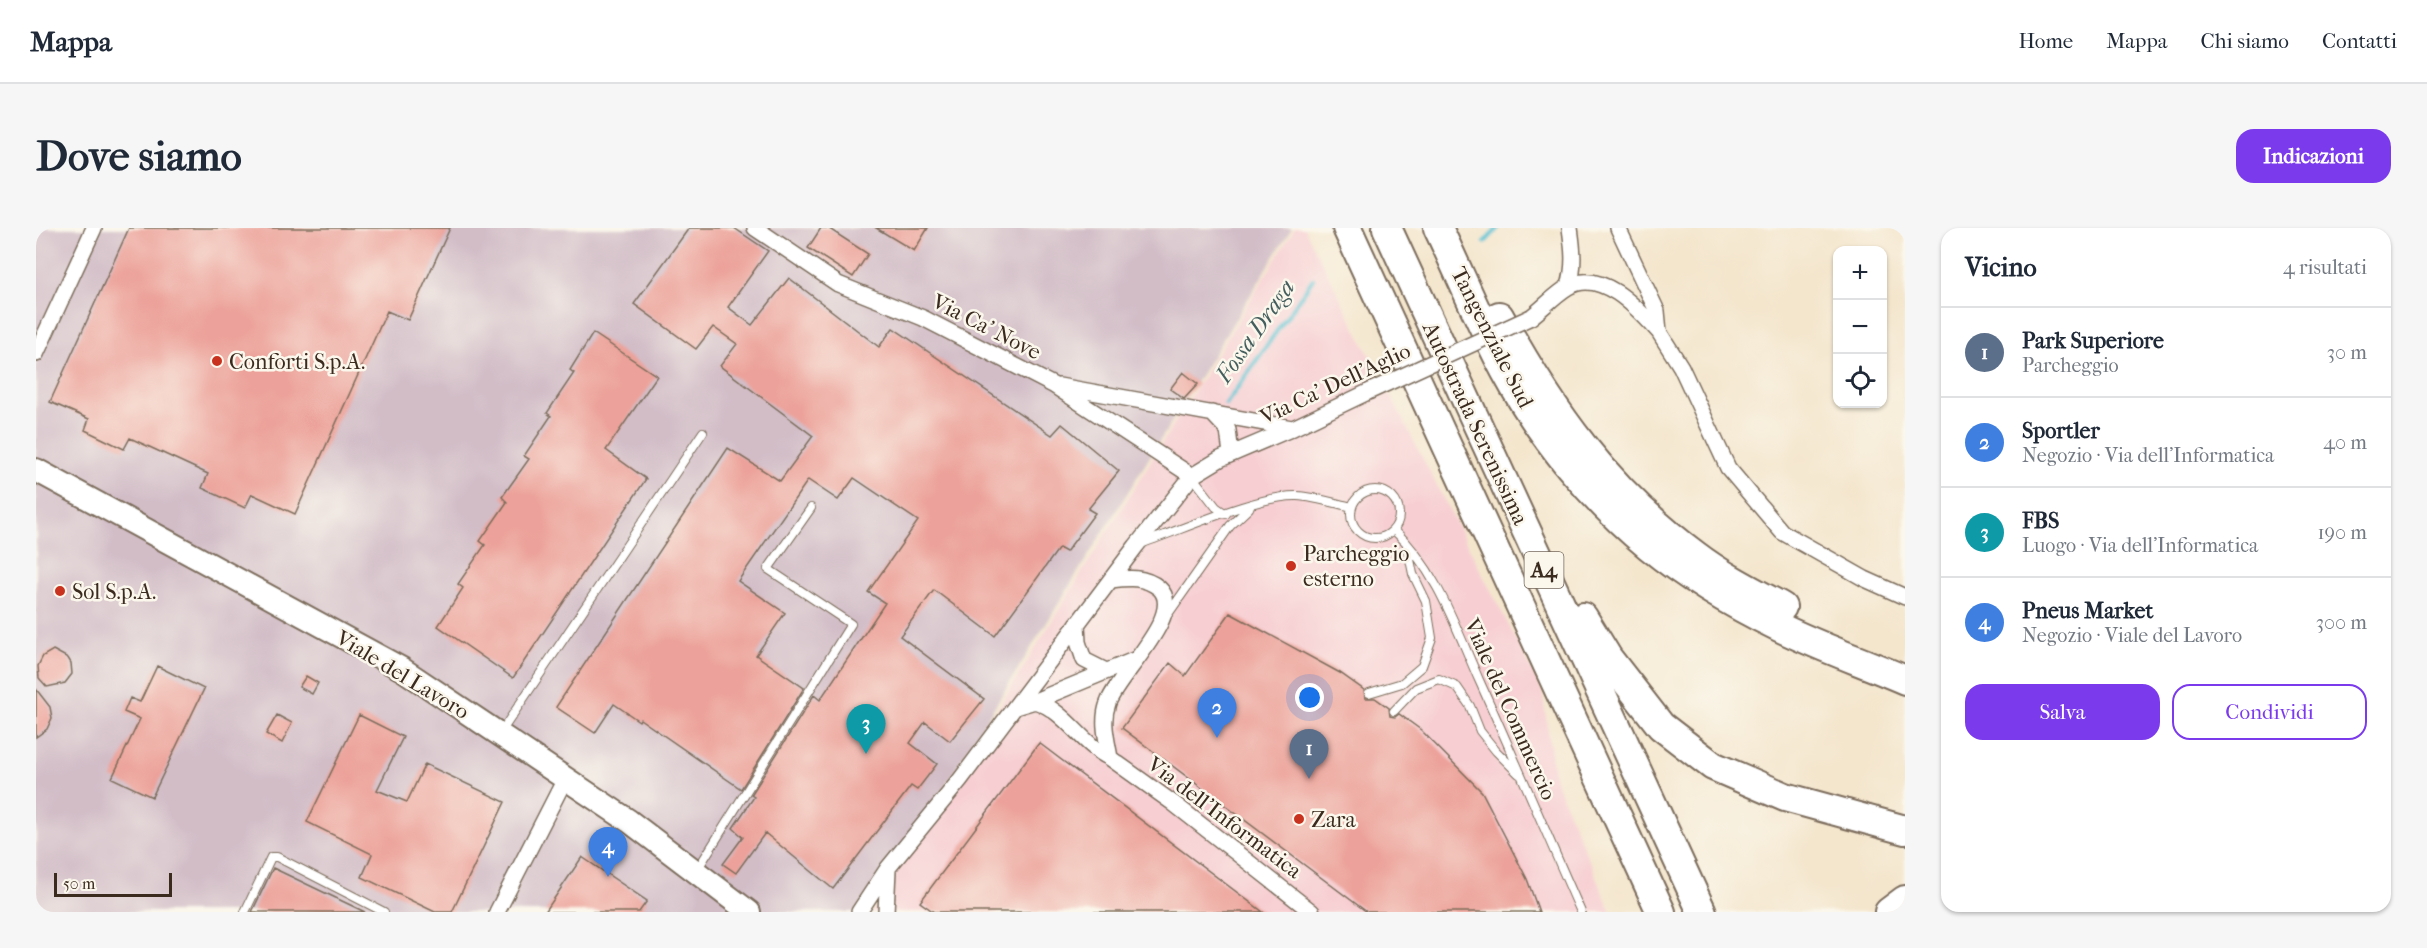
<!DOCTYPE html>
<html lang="it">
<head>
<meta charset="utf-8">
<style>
  :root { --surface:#fff; --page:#f6f6f7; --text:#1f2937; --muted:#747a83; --line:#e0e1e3; --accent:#7c3aed }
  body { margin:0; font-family:"IM FELL French Canon",serif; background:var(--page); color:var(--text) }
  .controls { position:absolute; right:18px; top:18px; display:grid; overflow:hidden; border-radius:12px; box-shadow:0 2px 4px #0004 }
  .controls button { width:54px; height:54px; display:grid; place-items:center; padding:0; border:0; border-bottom:2px solid var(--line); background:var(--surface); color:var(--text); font:30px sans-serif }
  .scale { position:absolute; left:18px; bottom:15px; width:118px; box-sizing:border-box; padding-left:6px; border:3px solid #3b2a1e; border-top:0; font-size:16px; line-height:21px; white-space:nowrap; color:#3b2a1e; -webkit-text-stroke:4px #fbf7ec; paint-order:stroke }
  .you { position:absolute; left:1274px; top:470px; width:21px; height:21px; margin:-15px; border:4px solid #fff; border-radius:50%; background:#1a73e8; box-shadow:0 0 0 9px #1a73e833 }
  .badge { display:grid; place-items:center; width:39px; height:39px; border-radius:50%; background:var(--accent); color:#fff; font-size:20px; font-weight:700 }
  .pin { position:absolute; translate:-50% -50px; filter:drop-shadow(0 2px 3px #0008) }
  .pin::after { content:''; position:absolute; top:32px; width:21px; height:18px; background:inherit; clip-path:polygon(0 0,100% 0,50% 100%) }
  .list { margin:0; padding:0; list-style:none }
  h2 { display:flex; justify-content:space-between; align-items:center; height:78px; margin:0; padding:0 24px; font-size:26px }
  h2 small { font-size:20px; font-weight:400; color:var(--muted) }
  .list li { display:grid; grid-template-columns:39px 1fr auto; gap:18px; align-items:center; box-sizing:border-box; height:90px; padding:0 24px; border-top:2px solid var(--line) }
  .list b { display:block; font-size:22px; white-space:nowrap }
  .list p { margin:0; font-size:20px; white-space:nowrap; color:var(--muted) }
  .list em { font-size:20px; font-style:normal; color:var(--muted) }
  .actions { display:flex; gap:12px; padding:18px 24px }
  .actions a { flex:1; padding:14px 0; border:2px solid var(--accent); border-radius:18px; text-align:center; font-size:21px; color:var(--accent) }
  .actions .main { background:var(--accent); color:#fff }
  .icon { flex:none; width:33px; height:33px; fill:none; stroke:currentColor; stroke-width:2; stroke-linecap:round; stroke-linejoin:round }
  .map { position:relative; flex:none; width:1869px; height:684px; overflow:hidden; border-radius:18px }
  header { display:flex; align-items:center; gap:36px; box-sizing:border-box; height:84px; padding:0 30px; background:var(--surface); border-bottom:2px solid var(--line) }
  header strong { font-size:28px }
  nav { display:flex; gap:33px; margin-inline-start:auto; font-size:21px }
  .intro { display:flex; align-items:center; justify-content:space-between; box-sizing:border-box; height:144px; padding:0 36px }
  h1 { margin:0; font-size:42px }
  .button { padding:15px 27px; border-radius:18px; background:var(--accent); color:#fff; font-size:21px; font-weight:700 }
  main { display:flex; gap:36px; padding:0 36px }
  aside { flex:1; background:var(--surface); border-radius:18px; box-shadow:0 2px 4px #0004 }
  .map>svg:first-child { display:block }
</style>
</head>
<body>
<header>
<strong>Mappa</strong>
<nav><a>Home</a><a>Mappa</a><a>Chi siamo</a><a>Contatti</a></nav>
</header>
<div class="intro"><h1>Dove siamo</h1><a class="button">Indicazioni</a></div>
<main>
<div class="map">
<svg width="1869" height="684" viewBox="0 0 1869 684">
  <rect width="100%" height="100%" fill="#fbf7ec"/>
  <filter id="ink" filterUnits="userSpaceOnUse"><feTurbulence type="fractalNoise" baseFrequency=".0167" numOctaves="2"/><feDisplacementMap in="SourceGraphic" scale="12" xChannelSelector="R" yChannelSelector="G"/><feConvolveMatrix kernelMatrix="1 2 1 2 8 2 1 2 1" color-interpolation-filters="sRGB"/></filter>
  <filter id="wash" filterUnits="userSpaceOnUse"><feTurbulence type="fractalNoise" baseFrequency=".008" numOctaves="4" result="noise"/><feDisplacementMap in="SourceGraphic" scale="24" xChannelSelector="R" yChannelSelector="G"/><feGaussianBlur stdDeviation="1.35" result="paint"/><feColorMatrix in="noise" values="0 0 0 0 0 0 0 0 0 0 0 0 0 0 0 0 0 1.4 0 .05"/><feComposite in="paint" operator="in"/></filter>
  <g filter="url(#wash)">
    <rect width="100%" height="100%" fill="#f4e6cd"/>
    <path fill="#f7cfd3" d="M1259,0H1268L1506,462L1519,552L1575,684H836Z"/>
    <path fill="#d2bdc7" d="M0,0H1256L921,539L827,684H0Z"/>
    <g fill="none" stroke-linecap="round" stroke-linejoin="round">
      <path stroke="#55c0d1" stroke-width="4.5" d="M1449,14L1462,0
        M1190,176L1277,51"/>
    </g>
    <g id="blocks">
      <path fill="#eca29a" d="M93,0H414L372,92L351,83L259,286L216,266L209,280L166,260L172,246L94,210L88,221L49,202L53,191L14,174Z
        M653,0H698L732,23L692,79L716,97L753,50L843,119L857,100L1016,207L1026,196L1083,243L1052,281L1059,285L1030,324L1023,320L959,408L898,362L864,408L948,471L914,513L889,494L874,515L901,536L881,562L875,558L797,661L729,605L700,645L687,636L707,609L697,600L718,569L715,567L778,467L784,472L849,375L832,364L882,293L818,250L802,272L772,252L702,353L749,385L720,427L768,460L705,561L604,491L603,493L578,476L559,505L520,479L692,220L744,253L777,208L684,138L701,116L677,99L660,121L598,76Z
        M785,0H792L832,26L817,49L772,20Z
        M840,0H892L878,23Z
        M557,105L621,148L570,222L610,251L477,450L402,398L427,360L422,356L449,317L444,313L471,274L466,269L493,231L488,228L515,188L511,185L538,145L534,142Z
        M1147,144L1162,156L1148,171L1134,161Z
        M1194,385L1304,445L1328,462L1329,470H1339L1353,480L1354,488L1359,489L1363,486L1385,502L1446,564L1491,651L1503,684H1331L1086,500L1134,435L1149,448Z
        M17,422L32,430L35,435L36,446L29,455L11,459L3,450L2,438L7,428Z
        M121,438L168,461L116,569L76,550L104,491L88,484L94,470L104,474Z
        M270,448L282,455L276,466L263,459Z
        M0,461L14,479L16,490L11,501L0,509Z
        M241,487L256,495L246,515L230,506Z
        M323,487L367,509L341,562L371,574L389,536L469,574L416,684H399L326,649L336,626L271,594Z
        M1003,515L1227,684H898L884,674Z
        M546,629L611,673L603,684H509Z
        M237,640L329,684H216Z"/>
    </g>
  </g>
  <g filter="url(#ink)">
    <use href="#blocks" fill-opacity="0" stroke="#7c6c5b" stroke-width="1.5"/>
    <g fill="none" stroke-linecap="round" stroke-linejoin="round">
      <g stroke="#7c6c5b" stroke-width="10">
        <path id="lane" d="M1156,248L1180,279L1190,286
          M1315 286a24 24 0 1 1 48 0a24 24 0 1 1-48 0Z
          M1358,302C1401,342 1420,400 1443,452C1478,529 1511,607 1545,684
          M1104,316C1143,303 1222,267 1261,268C1279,269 1298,275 1316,279
          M1130,389L1194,298L1213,280
          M1333,465L1366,455L1386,438L1396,410L1390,373L1377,346L1371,317
          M1358,483L1380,460L1403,451L1421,459L1434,478L1444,503L1460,523L1483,546
          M465,504L667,204
          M661,642L815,396L732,341L775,280
          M209,684L235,629H241L348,684"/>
      </g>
      <g stroke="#7c6c5b" stroke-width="18">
        <path id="street" d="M719,0L802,56L887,90L1017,157L1156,248
          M1582,0L1621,83L1623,104L1645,139L1692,240L1746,304L1829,351L1869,369
          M1533,58C1539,38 1537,21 1534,0
          M1495,89C1507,80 1520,66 1532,59C1565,39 1603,82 1623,104
          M0,126L58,0
          M1023,158L1256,200
          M1176,185L1192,202L1195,226
          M1041,396L1042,414L1048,432L1070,443
          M999,473L1098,432
          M979,479L999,473C1030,483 1045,516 1074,530L1137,575L1276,684
          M1074,530C1071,512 1065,493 1072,475C1081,448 1151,385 1123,360C1108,348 1092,350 1075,352
          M461,684L529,551
          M823,684L852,640L924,552L1100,318L1156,248L1184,231L1257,200L1332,164
          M850,684L852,642"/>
      </g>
      <g stroke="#7c6c5b" stroke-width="26">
        <path id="secondary" d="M0,242L366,441L593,593L713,684"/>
      </g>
      <g stroke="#7c6c5b" stroke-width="32">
        <path id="highway" d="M1311,0L1625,684
          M1351,0L1666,684
          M1402,0C1425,48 1445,97 1470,144C1505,209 1556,271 1613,318C1652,350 1698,377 1743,399C1784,419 1827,434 1869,452
          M1463,88C1515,183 1571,262 1659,327C1685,347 1716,363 1746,379
          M1547,389L1572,430L1625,498L1677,538L1749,569L1869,602
          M1853,684L1869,672"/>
      </g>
      <use href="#lane" stroke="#fff" stroke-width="8"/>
      <use href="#street" stroke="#fff" stroke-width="15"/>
      <use href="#secondary" stroke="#fff" stroke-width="22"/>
      <use href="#highway" stroke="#fff" stroke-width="28"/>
      <g stroke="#7c6c5b" stroke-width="18" stroke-linecap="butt">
        <path id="street-bridge" d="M1332,164L1495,89"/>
      </g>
      <use href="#street-bridge" stroke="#fff" stroke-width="15"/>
    </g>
  </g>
  <g fill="#c8321e" stroke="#fbf7ec" stroke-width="2">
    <circle cx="181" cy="133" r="6"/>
    <circle cx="1255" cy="338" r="6"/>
    <circle cx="24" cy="363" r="6"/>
    <circle cx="1263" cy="591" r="6"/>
  </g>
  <g text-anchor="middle" stroke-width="5" stroke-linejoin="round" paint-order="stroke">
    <rect fill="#fbf7ec" stroke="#75685c" stroke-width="1.5" x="1488.5" y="324" width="39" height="36" rx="4.5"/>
    <g font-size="21" font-weight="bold" fill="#3b2a1e">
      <text x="1508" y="349">A4</text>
    </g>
    <g font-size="22" fill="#3b2a1e" stroke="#fbf7ec">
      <text transform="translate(951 98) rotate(27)" y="8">Via Ca' Nove</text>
      <text transform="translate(1457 109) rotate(63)" y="8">Tangenziale Sud</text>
      <text transform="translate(1299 155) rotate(-25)" y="8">Via Ca' Dell'Aglio</text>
      <text transform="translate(1440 195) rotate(65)" y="8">Autostrada Serenissima</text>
      <text transform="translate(367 446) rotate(31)" y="8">Viale del Lavoro</text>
      <text transform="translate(1475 481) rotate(66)" y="8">Viale del Commercio</text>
      <text transform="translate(1189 589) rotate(37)" y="8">Via dell'Informatica</text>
    </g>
    <g font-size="22" fill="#3b2a1e" stroke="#fbf7ec" text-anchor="start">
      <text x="193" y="141">Conforti S.p.A.</text>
      <text x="1267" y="333">Parcheggio<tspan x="1267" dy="25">esterno</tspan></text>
      <text x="36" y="371">Sol S.p.A.</text>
      <text x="1275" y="599">Zara</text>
    </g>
    <g font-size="24" font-style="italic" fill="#445e5d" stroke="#fbf7ec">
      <text transform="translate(1219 103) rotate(-55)" y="8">Fossa Draga</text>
    </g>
  </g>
</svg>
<div class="controls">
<button>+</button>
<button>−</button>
<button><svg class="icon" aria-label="locate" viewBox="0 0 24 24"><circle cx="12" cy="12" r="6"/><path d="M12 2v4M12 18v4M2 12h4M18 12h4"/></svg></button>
</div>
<div class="scale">50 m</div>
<div class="you"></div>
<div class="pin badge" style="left:1273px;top:551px;background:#5c6f8a">1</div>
<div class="pin badge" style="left:1181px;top:510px;background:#3f7fe0">2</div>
<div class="pin badge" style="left:830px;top:526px;background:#0f9aa8">3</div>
<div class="pin badge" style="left:572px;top:649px;background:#3f7fe0">4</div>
</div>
<aside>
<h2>Vicino<small>4 risultati</small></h2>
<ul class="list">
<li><span class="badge" style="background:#5c6f8a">1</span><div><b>Park Superiore</b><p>Parcheggio</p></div><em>30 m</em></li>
<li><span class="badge" style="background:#3f7fe0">2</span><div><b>Sportler</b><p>Negozio · Via dell'Informatica</p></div><em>40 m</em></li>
<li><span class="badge" style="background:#0f9aa8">3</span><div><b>FBS</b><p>Luogo · Via dell'Informatica</p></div><em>190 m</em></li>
<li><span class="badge" style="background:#3f7fe0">4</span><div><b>Pneus Market</b><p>Negozio · Viale del Lavoro</p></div><em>300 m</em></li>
</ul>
<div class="actions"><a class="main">Salva</a><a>Condividi</a></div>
</aside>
</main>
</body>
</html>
